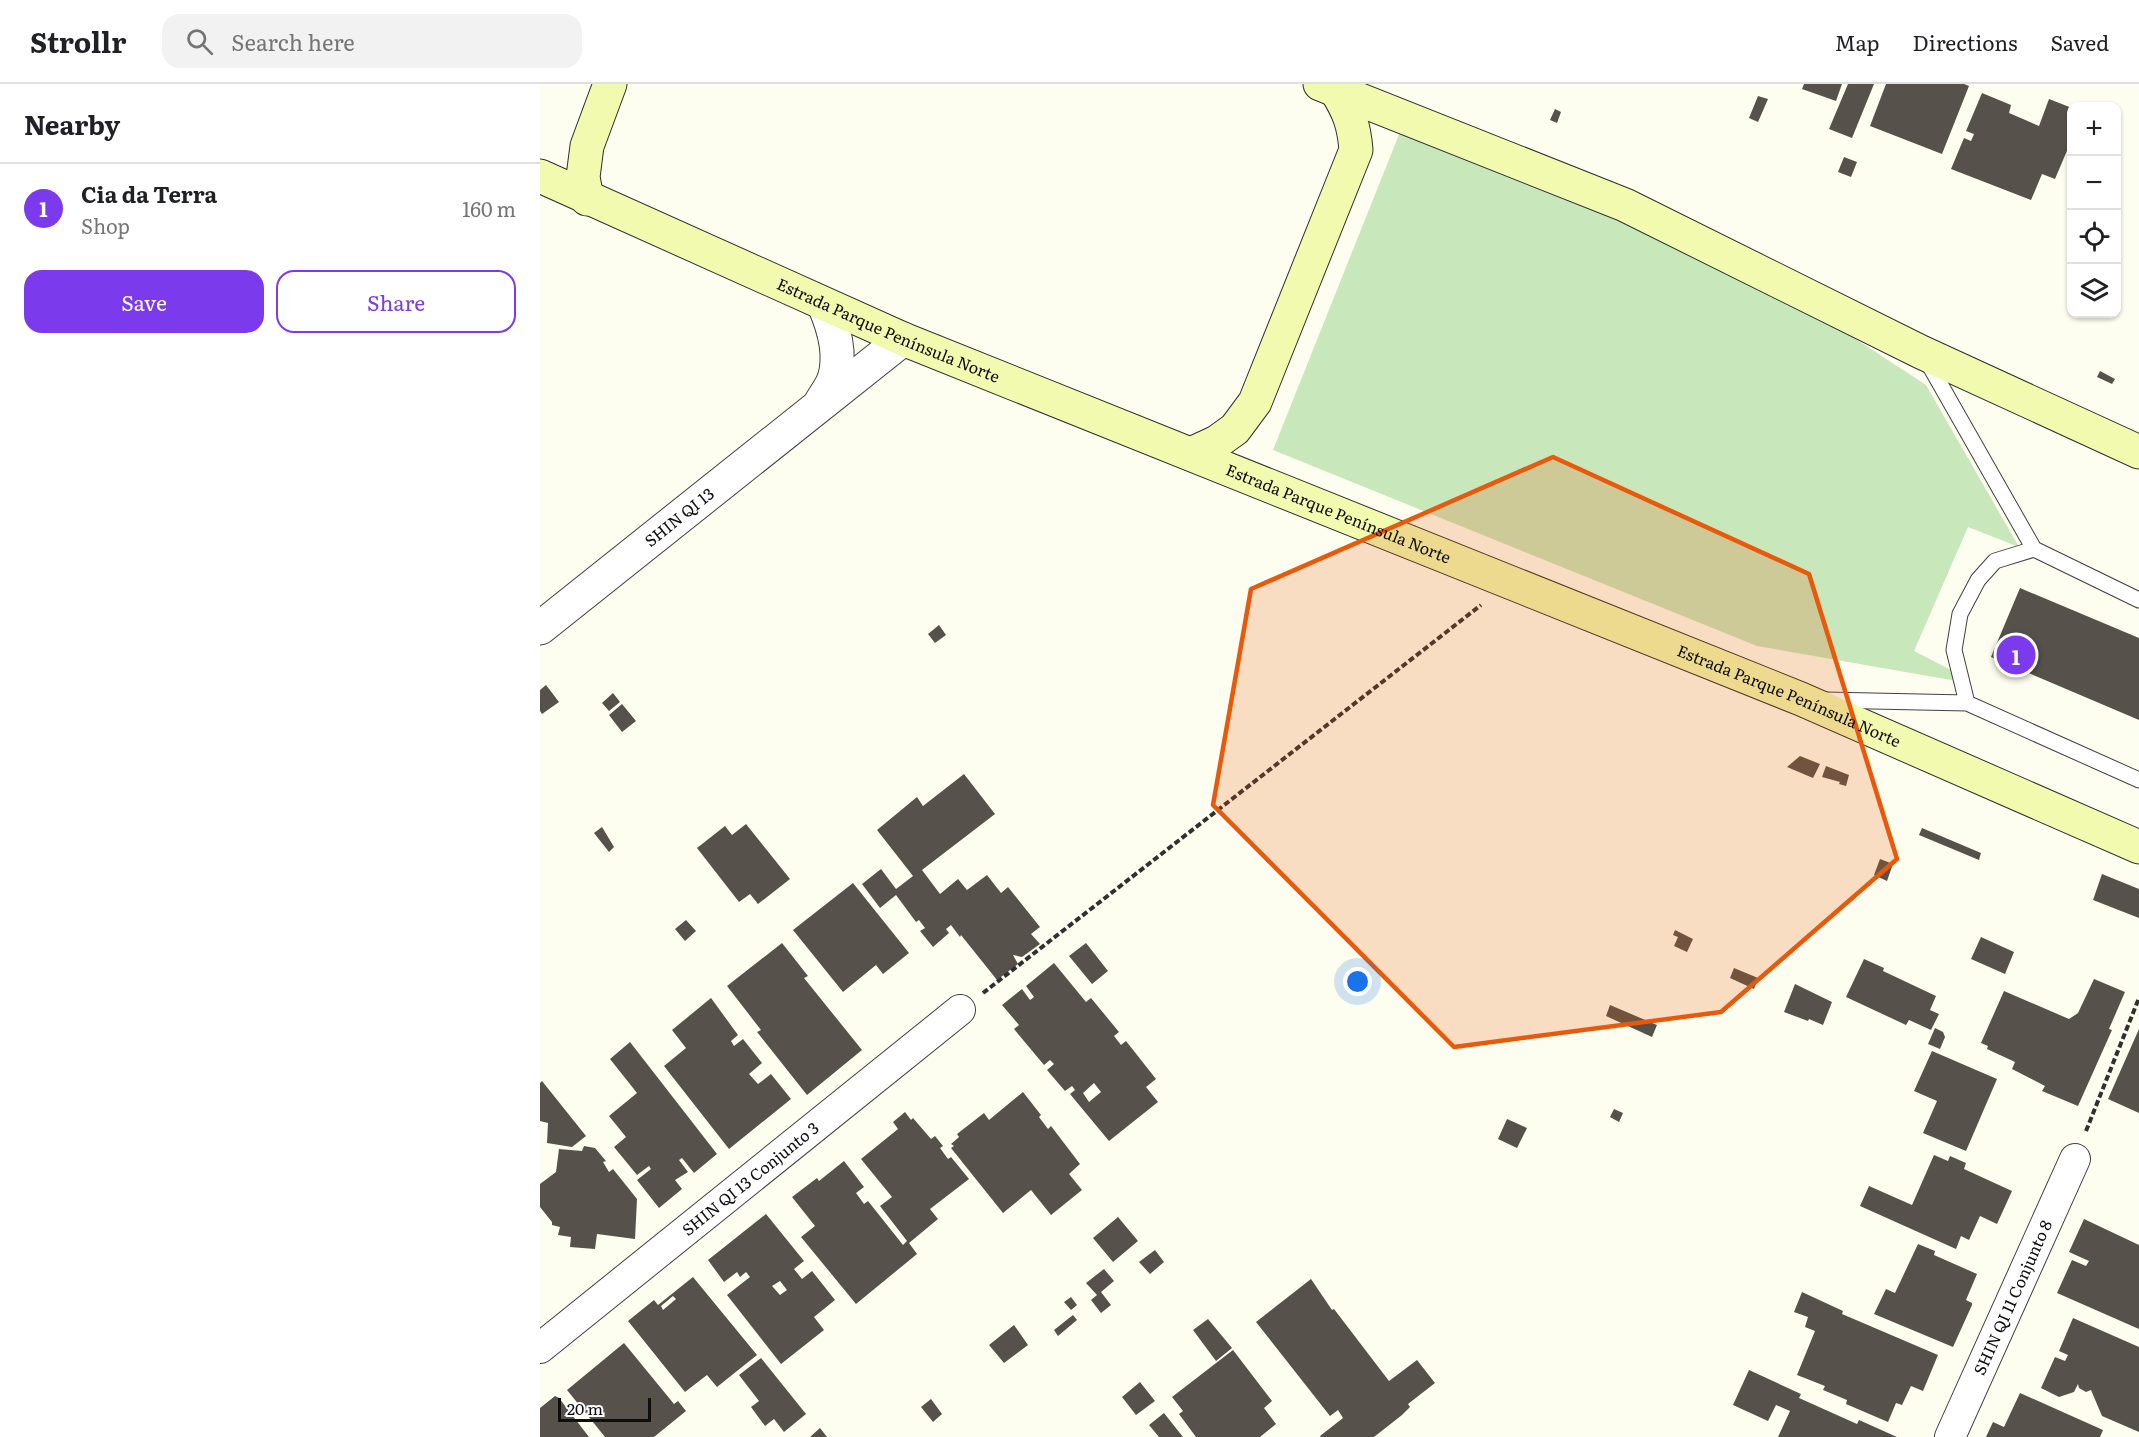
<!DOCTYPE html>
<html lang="en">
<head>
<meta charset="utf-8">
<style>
  :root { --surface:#fff; --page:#f2f2f2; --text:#202124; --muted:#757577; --line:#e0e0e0; --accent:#7c3aed }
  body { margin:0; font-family:Literata,serif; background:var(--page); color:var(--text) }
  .controls { position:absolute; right:18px; top:18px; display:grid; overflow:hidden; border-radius:12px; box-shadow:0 2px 4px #0004 }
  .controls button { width:54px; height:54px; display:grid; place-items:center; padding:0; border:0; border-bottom:2px solid var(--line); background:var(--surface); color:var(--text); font:30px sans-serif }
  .scale { position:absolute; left:18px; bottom:15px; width:93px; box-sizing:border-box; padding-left:6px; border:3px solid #0e0e0e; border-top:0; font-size:16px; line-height:21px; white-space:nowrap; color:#0e0e0e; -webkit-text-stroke:4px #fff; paint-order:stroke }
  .you { position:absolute; left:818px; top:898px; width:21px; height:21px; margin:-15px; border:4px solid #fff; border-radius:50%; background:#1a73e8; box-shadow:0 0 0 9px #1a73e833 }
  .badge { display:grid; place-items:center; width:39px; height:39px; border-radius:50%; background:var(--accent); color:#fff; font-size:20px; font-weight:700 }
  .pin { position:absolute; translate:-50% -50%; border:3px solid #fff; box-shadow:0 2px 6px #0006 }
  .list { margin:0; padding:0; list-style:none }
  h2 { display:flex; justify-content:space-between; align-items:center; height:78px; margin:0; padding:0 24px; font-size:26px }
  h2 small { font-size:20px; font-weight:400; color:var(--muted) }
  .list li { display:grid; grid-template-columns:39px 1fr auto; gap:18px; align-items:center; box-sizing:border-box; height:90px; padding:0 24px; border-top:2px solid var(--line) }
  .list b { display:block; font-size:22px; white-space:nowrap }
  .list p { margin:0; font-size:20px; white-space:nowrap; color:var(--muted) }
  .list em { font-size:20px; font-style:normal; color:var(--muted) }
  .actions { display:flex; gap:12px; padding:18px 24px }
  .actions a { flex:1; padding:14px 0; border:2px solid var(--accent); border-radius:18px; text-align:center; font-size:21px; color:var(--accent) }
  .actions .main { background:var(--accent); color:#fff }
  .icon { flex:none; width:33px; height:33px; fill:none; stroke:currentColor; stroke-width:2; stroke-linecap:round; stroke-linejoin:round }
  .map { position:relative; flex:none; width:1599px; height:1353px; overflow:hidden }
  header { display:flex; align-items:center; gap:36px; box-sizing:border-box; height:84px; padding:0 30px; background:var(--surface); border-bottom:2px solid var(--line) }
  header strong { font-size:28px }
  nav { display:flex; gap:33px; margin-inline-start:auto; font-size:21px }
  .search { width:420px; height:54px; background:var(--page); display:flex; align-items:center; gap:15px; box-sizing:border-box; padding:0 21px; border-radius:18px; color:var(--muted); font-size:22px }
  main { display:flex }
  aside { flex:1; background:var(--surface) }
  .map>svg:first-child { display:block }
</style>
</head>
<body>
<header>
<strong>Strollr</strong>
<div class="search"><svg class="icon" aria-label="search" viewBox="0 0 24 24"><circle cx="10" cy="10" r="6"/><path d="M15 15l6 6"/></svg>Search here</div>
<nav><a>Map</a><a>Directions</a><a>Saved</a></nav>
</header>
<main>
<aside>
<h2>Nearby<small></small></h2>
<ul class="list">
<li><span class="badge">1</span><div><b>Cia da Terra</b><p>Shop</p></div><em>160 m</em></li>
</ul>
<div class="actions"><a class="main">Save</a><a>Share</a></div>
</aside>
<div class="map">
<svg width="1599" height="1353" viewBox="0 0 1599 1353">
  <rect width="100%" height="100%" fill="#fefef0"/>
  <path fill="#c8e7bb" d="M860,48L1061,125L1299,244L1386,301L1479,463L1428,443L1374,567L1415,588L1417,597L1217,562L733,366Z"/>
  <path fill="#56524b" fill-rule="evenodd" d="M1264,0H1302L1296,17L1262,5Z
    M1308,0H1334L1312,54L1289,45Z
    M1346,0H1424L1429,2L1402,70L1330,42Z
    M1442,9L1471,21L1469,29L1499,42L1509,15L1532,24V55L1515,95L1502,90L1491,116L1411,85L1424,54L1431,57L1434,50L1426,47Z
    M1218,12L1228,15L1218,38L1209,34Z
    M1015,25L1021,28L1017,39L1010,36Z
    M1304,73L1317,78L1311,93L1298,88Z
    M1560,287L1575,295L1572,300L1557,293Z
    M1480,504L1599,554V636L1451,573Z
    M399,541L406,551L395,559L388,550Z
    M6,601L19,618L2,630L0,627V606Z
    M73,609L80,618L69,627L62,619Z
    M82,620L96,637L82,648L69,631Z
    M1260,672L1280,680L1273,694L1247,683Z
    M1286,682L1309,691L1306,702L1299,700L1300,698L1282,693Z
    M424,690L455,730L382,786L400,810L418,795L427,806L447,791L461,809L468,803L500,843L491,850L500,860L482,873L473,871L478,880L457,896L421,851L420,853L411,841L406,845L409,849L393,863L380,847L385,844L379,836L376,838L356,811L340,824L322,800L341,785L356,805L373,792L337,746L377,713L383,722Z
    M206,740L250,795L218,820L210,810L199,818L157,764L185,742L192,751Z
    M62,743L74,763L69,768L54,749Z
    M1382,744L1441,769L1439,776L1379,751Z
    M1340,775L1353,780L1347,797L1334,791Z
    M1562,790L1599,805V834L1553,816Z
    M313,799L369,869L343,890L336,881L303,908L253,846Z
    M146,836L156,847L145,857L135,845Z
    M1135,846L1153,855L1147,868L1134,862L1138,853L1133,851Z
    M1441,853L1474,868L1465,890L1431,875Z
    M242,859L268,892L264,894L322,966L267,1011L217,948L221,946L187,902Z
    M546,859L568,887L552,900L529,872Z
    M1324,875L1344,884L1343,887L1396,912L1390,926L1399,930L1391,946L1369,936L1366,941L1306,913Z
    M514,879L546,918L551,914L579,948L574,952L581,961L586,957L616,995L606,1003L618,1018L569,1057L530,1010L535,1006L532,1002L525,1007L507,986L514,980L510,976L504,981L474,945L479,941L462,921L482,905L490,916L494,913L486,902ZM554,999L561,1008L549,1018L543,1009Z
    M1194,884L1218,894L1214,905L1190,894Z
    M1554,895L1585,908L1569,945L1572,946L1538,1022L1502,1007L1505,1002L1472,985L1475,978L1447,965L1448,962L1441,959L1464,907L1529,935L1538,929Z
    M1255,900L1292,918L1283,941L1269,935L1268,937L1244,928Z
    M171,914L198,951L191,957L194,962L203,955L222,979L209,990L218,1000L231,990L251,1015L189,1065L124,982L146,964L132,946Z
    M1070,921L1117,941L1112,953L1066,932Z
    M1395,944L1403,948L1405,953L1400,965L1388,960Z
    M1599,945V1029L1568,1015Z
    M90,958L177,1070L154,1089L142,1074L139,1076L148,1088L135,1096L142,1105L119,1124L97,1096L111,1085L109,1082L97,1091L74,1063L86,1053L69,1032L97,1009L70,975Z
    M1392,967L1457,995L1426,1067L1383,1049L1397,1017L1374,1007Z
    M2,997L46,1052L32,1063L7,1059L8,1039L0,1037V999Z
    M483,1008L501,1031L499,1033L508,1045L511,1042L540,1080L529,1090L542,1106L511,1131L491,1106L463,1129L411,1064L414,1062L411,1060L419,1053L417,1050L444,1029L449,1036Z
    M1074,1025L1083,1029L1079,1038L1070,1033Z
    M365,1028L371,1036L373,1034L391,1055L395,1052L403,1062L400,1064L408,1075L411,1073L429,1095L390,1125L398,1135L369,1159L377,1170L316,1220L261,1153L275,1142L252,1113L277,1094L279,1097L304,1077L324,1103L316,1109L324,1120L328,1117L363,1161L367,1157L340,1122L352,1113L321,1075L358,1045L353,1038Z
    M967,1035L987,1044L977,1064L958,1055Z
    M44,1062L55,1064L66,1077L63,1078L69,1088L73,1085L97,1115L95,1155L57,1150L55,1165L30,1163L31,1153L18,1151L20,1143L12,1141V1138L0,1123V1100L16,1088L19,1065L42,1067Z
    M1394,1071L1408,1077L1410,1072L1426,1079L1424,1085L1472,1107L1457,1140L1440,1132L1429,1156L1421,1152L1416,1165L1320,1122L1329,1102L1372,1121Z
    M226,1130L264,1177L254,1185L262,1195L272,1187L295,1216L274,1233L284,1246L241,1280L187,1211L210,1193L206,1188L200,1193L197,1188L184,1198L168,1176ZM240,1197L247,1206L240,1211L232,1202Z
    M578,1133L598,1157L573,1178L553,1154Z
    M1544,1135L1599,1161V1245L1517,1209L1532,1176L1546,1182L1549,1177L1529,1168Z
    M1378,1160L1395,1167L1394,1171L1437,1190L1426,1216L1432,1219V1221L1413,1263L1334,1230L1346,1205L1355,1209Z
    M615,1166L624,1178L610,1190L599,1178Z
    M564,1185L574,1197L561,1208L571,1221L561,1229L551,1216L557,1211L546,1199Z
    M153,1193L217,1271L177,1303L167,1291L145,1308L88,1237L114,1216L118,1221ZM133,1212L136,1215L123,1226L121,1222Z
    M771,1195L792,1226L794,1225L849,1297L877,1276L895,1299L868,1320L870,1323L862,1331L834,1353H781L780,1352L803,1334L798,1326L790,1332L716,1238Z
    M1262,1208L1303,1227L1302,1230L1398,1271L1383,1307L1371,1302L1362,1321L1356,1319L1348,1338L1306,1320L1307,1316L1283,1306L1285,1302L1257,1291L1275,1247L1265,1243L1268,1233L1254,1228Z
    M531,1213L537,1221L531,1226L524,1218Z
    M533,1231L537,1236L518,1252L514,1246Z
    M1533,1234L1599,1263V1348L1562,1332L1551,1306L1546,1308L1539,1304L1538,1300L1534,1308L1519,1313L1501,1304L1515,1273L1525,1277L1528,1271L1519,1267Z
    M668,1235L692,1264L676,1277L653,1246Z
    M474,1241L488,1261L464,1279L449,1261Z
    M84,1259L134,1320L138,1317L146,1327L114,1353H65L27,1306Z
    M693,1266L732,1317L724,1324L736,1340L720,1353H656L639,1330L643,1327L632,1313Z
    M221,1274L266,1330L244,1348L234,1335L225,1342L211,1323L219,1317L199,1291Z
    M1209,1286L1261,1310L1259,1314L1317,1340L1319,1336L1357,1353H1238L1250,1327L1236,1321L1228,1337L1193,1321Z
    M600,1298L615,1317L596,1331L582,1313Z
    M1480,1309L1563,1346L1560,1353H1446L1453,1338L1464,1343Z
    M15,1312L19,1314L49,1353H0V1324Z
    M391,1315L402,1330L393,1338L381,1323Z
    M624,1329L643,1353H619L609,1341Z
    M280,1344L287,1353H270Z"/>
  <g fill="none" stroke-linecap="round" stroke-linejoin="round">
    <g stroke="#414141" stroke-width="17">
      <path id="service" d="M1387,277L1494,465L1599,516
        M1285,616L1427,619L1599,696
        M1427,619L1414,566L1420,530L1438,496L1455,477L1494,465"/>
    </g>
    <g stroke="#414141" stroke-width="32">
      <g id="minor">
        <path id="s1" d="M0,1264L420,926"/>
        <path id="s2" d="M1410,1353L1535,1075"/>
      </g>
    </g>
    <g stroke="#414141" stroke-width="35">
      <g id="tertiary">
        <path d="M280,320C284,312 291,304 294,295C302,270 294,244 284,221"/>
        <path id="s3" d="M0,544L363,255"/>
      </g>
    </g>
    <g stroke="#303030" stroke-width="35">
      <g id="secondary">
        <path d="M780,0L1085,121L1381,268L1599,368"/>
        <path id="s4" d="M0,92L363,255L1261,615L1599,763"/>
        <path d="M47,115L43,93L47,62L70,0"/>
        <path d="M651,370L677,358L695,345L715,318L816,66C814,41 809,27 795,5"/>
      </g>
    </g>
    <path stroke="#303030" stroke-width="4" stroke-dasharray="6 3" stroke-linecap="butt" d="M443,909L941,521
      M1546,1047L1599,914"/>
    <use href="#service" stroke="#fff" stroke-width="15"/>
    <use href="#minor" stroke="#fff" stroke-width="30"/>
    <use href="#tertiary" stroke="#fff" stroke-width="33"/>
    <use href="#secondary" stroke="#f1faaf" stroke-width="33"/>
  </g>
  <path fill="#e8590c" fill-opacity="0.2" stroke="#e8590c" stroke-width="4.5" stroke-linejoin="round" d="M1013,373L1269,490L1357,775L1181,928L914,963L673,721L711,505Z"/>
  <g text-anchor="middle" stroke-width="6" stroke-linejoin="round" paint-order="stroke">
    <g font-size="16" fill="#0e0e0e" stroke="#fff">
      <text dy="6" stroke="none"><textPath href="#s4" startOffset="381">Estrada Parque Península Norte</textPath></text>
      <text dy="6" stroke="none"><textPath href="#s4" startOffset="867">Estrada Parque Península Norte</textPath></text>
      <text dy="6" stroke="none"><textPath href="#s3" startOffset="178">SHIN QI 13</textPath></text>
      <text dy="6" stroke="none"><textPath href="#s4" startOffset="1353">Estrada Parque Península Norte</textPath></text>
      <text dy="6" stroke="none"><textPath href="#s1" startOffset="270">SHIN QI 13 Conjunto 3</textPath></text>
      <text dy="6" stroke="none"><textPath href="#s2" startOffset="153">SHIN QI 11 Conjunto 8</textPath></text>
    </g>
  </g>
</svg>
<div class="controls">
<button>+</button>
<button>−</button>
<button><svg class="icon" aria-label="locate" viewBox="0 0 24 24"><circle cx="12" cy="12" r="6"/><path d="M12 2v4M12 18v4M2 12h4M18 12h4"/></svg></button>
<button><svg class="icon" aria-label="layers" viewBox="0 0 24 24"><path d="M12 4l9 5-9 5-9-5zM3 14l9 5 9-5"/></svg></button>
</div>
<div class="scale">20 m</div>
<div class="you"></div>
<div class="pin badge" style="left:1476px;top:571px">1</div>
</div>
</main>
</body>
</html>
